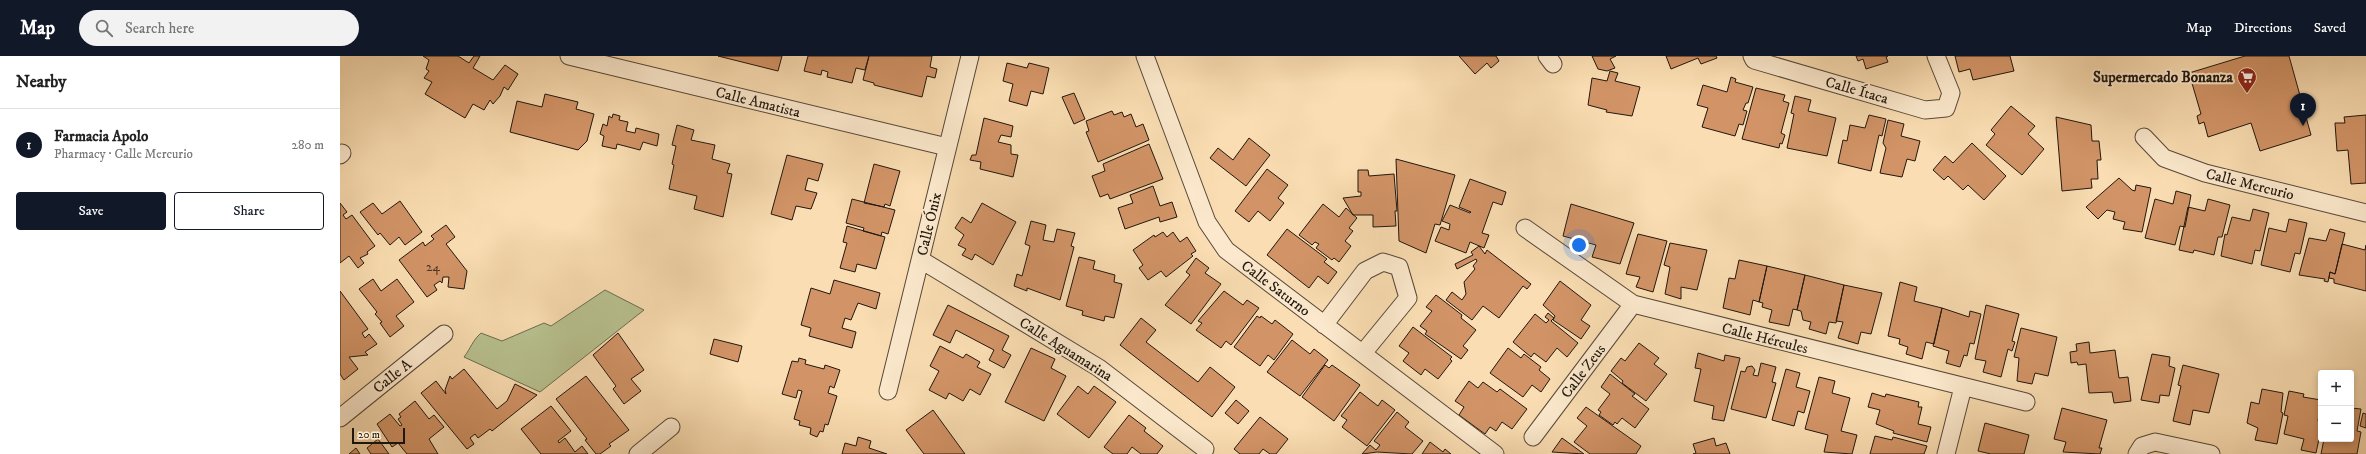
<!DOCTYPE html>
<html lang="en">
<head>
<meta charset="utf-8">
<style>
  :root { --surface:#fff; --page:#f2f2f2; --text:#222; --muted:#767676; --line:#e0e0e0; --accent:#111827 }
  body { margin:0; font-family:"IM FELL DW Pica",serif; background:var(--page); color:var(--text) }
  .controls { position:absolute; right:12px; bottom:12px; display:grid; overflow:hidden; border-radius:4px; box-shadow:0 2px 6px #0003 }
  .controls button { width:36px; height:36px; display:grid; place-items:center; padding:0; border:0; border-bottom:1px solid var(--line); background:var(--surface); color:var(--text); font:20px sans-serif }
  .scale { position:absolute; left:12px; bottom:10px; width:53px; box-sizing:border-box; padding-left:4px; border:2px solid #20170f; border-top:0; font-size:11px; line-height:14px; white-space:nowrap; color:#20170f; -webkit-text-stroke:3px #fce9cd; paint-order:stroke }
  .you { position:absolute; left:1239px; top:189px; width:14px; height:14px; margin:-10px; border:3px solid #fff; border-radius:50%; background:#1a73e8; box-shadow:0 0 0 6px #1a73e833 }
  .badge { display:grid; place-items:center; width:26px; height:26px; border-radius:50%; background:var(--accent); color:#fff; font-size:13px; font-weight:700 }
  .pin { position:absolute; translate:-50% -33px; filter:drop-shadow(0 1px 2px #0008) }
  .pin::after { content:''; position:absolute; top:21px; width:14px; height:12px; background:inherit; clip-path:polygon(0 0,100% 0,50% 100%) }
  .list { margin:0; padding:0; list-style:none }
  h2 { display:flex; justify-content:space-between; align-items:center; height:52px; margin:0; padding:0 16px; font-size:17px }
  h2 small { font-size:13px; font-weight:400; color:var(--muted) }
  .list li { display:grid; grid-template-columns:26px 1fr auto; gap:12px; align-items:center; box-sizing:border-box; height:72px; padding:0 16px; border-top:1px solid var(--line) }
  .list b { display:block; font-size:15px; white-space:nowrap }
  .list p { margin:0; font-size:13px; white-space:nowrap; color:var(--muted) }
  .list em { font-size:13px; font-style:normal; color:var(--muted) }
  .actions { display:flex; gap:8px; padding:12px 16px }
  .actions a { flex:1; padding:9px 0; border:1px solid var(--accent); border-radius:4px; text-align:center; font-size:14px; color:var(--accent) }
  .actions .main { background:var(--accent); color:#fff }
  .icon { flex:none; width:22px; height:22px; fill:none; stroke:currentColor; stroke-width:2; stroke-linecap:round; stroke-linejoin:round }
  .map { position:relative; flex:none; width:2026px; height:398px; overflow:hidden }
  header { display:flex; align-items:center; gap:24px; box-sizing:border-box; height:56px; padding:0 20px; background:var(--accent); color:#fff }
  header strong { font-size:19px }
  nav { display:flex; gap:22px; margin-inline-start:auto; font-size:14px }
  .search { width:280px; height:36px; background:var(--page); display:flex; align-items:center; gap:10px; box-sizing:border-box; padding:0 14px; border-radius:22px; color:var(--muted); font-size:15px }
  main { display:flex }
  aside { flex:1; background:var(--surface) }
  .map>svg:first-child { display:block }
</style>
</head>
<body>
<header>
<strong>Map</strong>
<div class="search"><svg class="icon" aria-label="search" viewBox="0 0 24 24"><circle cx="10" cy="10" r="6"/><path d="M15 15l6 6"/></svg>Search here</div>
<nav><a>Map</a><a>Directions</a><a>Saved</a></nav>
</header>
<main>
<aside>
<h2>Nearby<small></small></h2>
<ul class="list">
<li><span class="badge">1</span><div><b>Farmacia Apolo</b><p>Pharmacy · Calle Mercurio</p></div><em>280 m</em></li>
</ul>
<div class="actions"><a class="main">Save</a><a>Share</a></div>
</aside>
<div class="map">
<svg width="2026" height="398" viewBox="0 0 2026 398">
  <rect width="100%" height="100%" fill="#faddb2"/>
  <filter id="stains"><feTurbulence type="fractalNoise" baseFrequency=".005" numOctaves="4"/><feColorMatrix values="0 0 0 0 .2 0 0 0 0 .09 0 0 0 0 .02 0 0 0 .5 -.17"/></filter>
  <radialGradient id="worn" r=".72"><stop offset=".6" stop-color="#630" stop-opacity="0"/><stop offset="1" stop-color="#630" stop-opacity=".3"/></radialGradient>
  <path fill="#b8c290" stroke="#6c6c50" d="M265,234L304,254L200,336L124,301C131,292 132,285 141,277L162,285L204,267L211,270Z"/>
  <path fill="#d29467" stroke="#20170f" d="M83,0H118L129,7L134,0H140L133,12L153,24L165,9L178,18L168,34L164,31L160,40L153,48L150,44L144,54L133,48L125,62L85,38L92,26L84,22L89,15L86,13L89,4Z
    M378,0H442L438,15Z
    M468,0H529L525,14L516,12L512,27L487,21L488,16L482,14L481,19L464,15Z
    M529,0H592L590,11L597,13L595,22L587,20L582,41L534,29V27L523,24Z
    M1119,0H1156L1159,5L1151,12L1147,7L1135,18Z
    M1252,0H1276L1270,3L1275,12L1267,15L1258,13Z
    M1326,0H1376L1377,2L1361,8L1358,2L1331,13Z
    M1516,0H1548L1546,1L1548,6L1526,13L1523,3L1518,5Z
    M1615,0H1670L1674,15L1633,24L1630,13L1619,16Z
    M1905,0H1949L1971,79L1920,95L1911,67L1868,81L1864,66L1859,68L1857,60L1861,58L1849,17Z
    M667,7L687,12L689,7L709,12L703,38L691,35L687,50L669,45L673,28L663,25Z
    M1270,15L1278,17L1275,25L1300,31L1292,60L1266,56L1267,54L1248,49L1252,22L1267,25Z
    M1391,21L1396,23L1395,26L1413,31L1408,47H1406L1403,54L1407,55L1403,69L1399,68L1395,80L1362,71L1368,52L1357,49L1363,29L1387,36Z
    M1416,32L1445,39L1443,45L1449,47L1441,77L1445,79L1442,88L1440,87L1439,92L1402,83Z
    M734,37L745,63L734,68L722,41Z
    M205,38L238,46L236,53L254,58L247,85L238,94L170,76L177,45L202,51Z
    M1455,40L1471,44L1468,55L1496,62L1487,100L1447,92L1454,58L1451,57Z
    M1671,50L1695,70L1688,78L1704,93L1682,119L1646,89L1655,78L1651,74Z
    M772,55L774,59L782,56L784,61L791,58L796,71L803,68L809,84L758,106L746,76L749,75L746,65Z
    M273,58L280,60L279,64L288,66L286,75L295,77L296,72L319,78L317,90L303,86L300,94L277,88L276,93L262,90L264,80L260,78L263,68L267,70L269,60L272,62Z
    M1529,59L1546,63L1542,80L1539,79L1531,115L1498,107L1503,84L1507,85L1510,69L1525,72Z
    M2026,59V127L2011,128L2008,94L1997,95L1995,67H2005L2004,61Z
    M1716,61L1751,69L1752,85H1759L1761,104H1757L1758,123H1751L1752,132L1722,135Z
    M644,62L673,70L671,81L661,79L658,86L671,89V98L678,99L673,121L640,113L641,106L630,104L632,99H636Z
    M1548,64L1564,68L1561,80L1580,85L1575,105L1567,103L1562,121L1540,117L1546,92L1543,87Z
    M337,69L354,74L351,84L375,89L372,103L390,108L387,117L392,118L383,161L354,153L357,140L329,133L334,109L332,108L336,90L332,89Z
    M909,82L930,99L906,130L870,102L878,92L893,104Z
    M1632,87L1666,120L1644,144L1628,129L1623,134L1608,120L1604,124L1593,114L1605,100L1613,107Z
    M809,88L823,123L770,143L768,138L760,141L752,120L765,115L763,108Z
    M447,99L483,108L478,125L468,122L465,134L477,137L471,153L456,150L452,164L431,158Z
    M1056,103L1115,119L1100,169L1095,168L1086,197L1059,185Z
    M534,108L560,115L550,150L545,148L544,151L524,147Z
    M927,113L948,129L938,142L944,147L930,165L918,155L909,166L895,155Z
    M1018,114H1028L1029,120L1054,118L1057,155H1055L1056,170L1033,171V159H1013L1003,142L1021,140V136H1018Z
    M1779,122L1792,134L1795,135L1796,129L1811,132L1802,176L1783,173L1785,166L1773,163L1775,156L1767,154L1758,163L1746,151Z
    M1130,123L1166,136L1162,149L1153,146L1142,177L1149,179L1144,192L1130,186L1126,197L1095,185L1101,171L1109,174L1110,168L1102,165L1110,149L1130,157L1131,156L1119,151Z
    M813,130L820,150L832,146L837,161L820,166L819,161L785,173L778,152L793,147L790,139Z
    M1836,135L1851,139L1845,171L1840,170L1835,189L1805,182L1815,143L1833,148Z
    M512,143L555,154L548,178L542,176L541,180L523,175L524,172L506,167Z
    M1868,143L1890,149L1882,181H1878L1874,199L1854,194L1853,197L1839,194L1848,151L1865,155Z
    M60,145L82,176L65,189L59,181L50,189L40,177L38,179L20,156L33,147L42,158Z
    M0,147L7,156L3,159L6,163L12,159L35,190L27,196L28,198L20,202L24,207L18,212L9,200L0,207Z
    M642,147L676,166L653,209L635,198L632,204L622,199L626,193L618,189L624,179L615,172L622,161L631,167Z
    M983,148L999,161L1006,152L1017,162L1009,172L1013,175L1005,185L1011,190L999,206L994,202L992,204L976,192L979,188L975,186L972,189L959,179Z
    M1231,148L1294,167L1280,208L1252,201L1256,189L1223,180Z
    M1913,153L1929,157L1920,195L1915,194L1912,208L1881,200L1885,178L1887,179L1892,161L1910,165Z
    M1949,163L1967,167L1960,198L1955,197L1950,216L1921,209L1929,172L1946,176Z
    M691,165L706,169L703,184L714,186L717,173L735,177L731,190L734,191L720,244L687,232V235L674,230L677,218L682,220L690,190L685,188Z
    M106,169L115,181L106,188L127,215L124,233L108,231L109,221H103L102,227L100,225L94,229L97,234L87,241L59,204L83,186L85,190L94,183L91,180Z
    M507,170L545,181L536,213L517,208L515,216L500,212L507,187L503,186Z
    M947,173L987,203L984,206L997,216L988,228L978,220L969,232L927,199Z
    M1990,173L2005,177L1995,218L1990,216L1988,226L1984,225L1985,223L1959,219L1969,182L1986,185Z
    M823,176L827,181L833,176L840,186L847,181L856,195L851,198L853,200L826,221L821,215L808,224L799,212L803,209L793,194L814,179L815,181Z
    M1298,178L1327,185L1313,236L1296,231L1300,221L1286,218Z
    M1330,187L1367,194L1357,234L1341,231V243L1325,238L1330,211L1324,209Z
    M2002,188L2025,194L2026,189V235L1994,227V223L1989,222L1990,216L1995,218Z
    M1139,190L1145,198L1147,194L1191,228L1187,233L1183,230L1159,262L1143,250L1132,264L1106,244L1112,236L1122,244L1126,238L1124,226L1135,213L1133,210L1137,205L1136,203L1117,213L1115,208L1133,199L1131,196Z
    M739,201L755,205L753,213L775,219L774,226L782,228L774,262L765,260L764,265L742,259L743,255L726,250Z
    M856,202L869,212L865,217L881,228L851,268L825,249L850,219L846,216Z
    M1399,204L1427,210L1419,246L1413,244L1410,259L1383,252L1389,222L1395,223Z
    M1427,210L1465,219L1457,254L1453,253L1449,270L1429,266L1432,254L1422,251L1423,247L1419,246Z
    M1465,219L1504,229L1496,267L1489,266L1486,278L1469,273L1471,266L1463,264L1461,255L1457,254Z
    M33,223L41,235L57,223L74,246L56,260L64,270L50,281L40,267L42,266L35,258L37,256L19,233Z
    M494,224L540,237L536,253L518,247L511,264L505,262L502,272L516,276L512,292L469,280L471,272L461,269L471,232L490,238Z
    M1220,225L1251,249L1241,264L1250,270L1241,283L1213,264L1215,260L1203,249Z
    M1560,226L1577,231L1574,245L1602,252L1594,288L1586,286L1582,303L1566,298L1568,291L1559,288L1560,283L1548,280Z
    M1504,229L1542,237L1531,278L1521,276L1518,288L1498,282L1503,266L1496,265Z
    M0,235L28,273L22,277L25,282L29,278L37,288L25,296L28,299L9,301L18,313L4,324L0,318Z
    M884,235L903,249L907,244L919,252L891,289L886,285L881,292L856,274L862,267L858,265Z
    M1096,239L1122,259L1121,262L1136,274L1123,290L1128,294L1121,303L1085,278L1087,275L1080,270L1092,255L1086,251Z
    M608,249L669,280L662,294L671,299L664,312L649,304L654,294L616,274L610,287L593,279Z
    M1646,249L1679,258L1672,285L1675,286L1672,295L1668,293L1661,321L1643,316L1646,305L1635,303Z
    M1602,252L1629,261L1630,255L1641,258L1634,288L1630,287L1627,300L1624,299L1620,311L1606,307L1609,295L1593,290Z
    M1208,257L1214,262L1211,265L1238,287L1227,301L1217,292L1206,306L1194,297L1191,301L1173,286L1195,258L1206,267L1209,264L1205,261Z
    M917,260L920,262L921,260L932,268L935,264L953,278L934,304L928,299L920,310L894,291Z
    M801,262L816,274L806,286L858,326L870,311L895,331L872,361L780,289Z
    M1073,271L1112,301L1110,303L1112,305L1098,323L1085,313L1081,319L1063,305L1069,297L1059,290Z
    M1681,272L1717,281L1708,320L1695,317L1692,328L1677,325L1679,302L1674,301Z
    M278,277L304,314L291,323L301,335L284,348L273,333L276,330L253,299Z
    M374,283L402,290L398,306L370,298Z
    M952,284L970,298L974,293L988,304L960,340L927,316Z
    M1749,286L1750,297L1775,294L1779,322L1788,321L1791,345L1774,347L1772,336L1749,337L1746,308L1738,309L1737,306L1731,307L1730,296L1737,295L1736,288Z
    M1299,287L1319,302L1314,308L1327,318L1306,345L1282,327L1283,325L1271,315L1281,302L1285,305Z
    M600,290L623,302L626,298L640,306L637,311L651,318L640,339L630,333L623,345L609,337L606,343L589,334L599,315L590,310Z
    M691,292L715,303L711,312L726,320L704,365L665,346Z
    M1168,292L1181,302L1184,298L1201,311L1199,314L1210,323L1201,336L1192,329L1183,341L1150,317Z
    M1358,297L1384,305L1385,299L1400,302L1384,365L1372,363L1374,350L1354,345L1361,313L1355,312Z
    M1812,298L1830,301L1829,310L1835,312L1829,340L1820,339L1819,347L1801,344Z
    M459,302L466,304L465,308L484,313L485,309L500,314L494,332L490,330L488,337L497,340L488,369L485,368L483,376L480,375L477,381L470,378L471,372L459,369L460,365L454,363L462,335L458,334L456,342L442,338L452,305L458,306Z
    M1421,307L1436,311L1432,326L1436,327L1426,362L1391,353L1401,315L1405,316L1407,311L1412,310L1415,314L1413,319L1418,320Z
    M985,309L989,312L992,309L1020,329L994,365L962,341Z
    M1843,309L1879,318L1869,357L1853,354L1850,369L1833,365L1841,330L1838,329Z
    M124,313L157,353L167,345L175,328L197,339L152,375L150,373L138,382L135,378L130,382L134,388L127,393L81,337L96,325L106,338L105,334L110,320L112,323Z
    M1446,313L1460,317L1456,331L1470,335L1464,357L1458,355L1454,370L1432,364Z
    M1270,318L1295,338L1292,340L1309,353L1295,372L1282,362L1277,368L1275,366L1273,369L1259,359L1261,356L1258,354L1270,338L1261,331Z
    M246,320L289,374L269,388L271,390L260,398H256L245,384L247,383L216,343Z
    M1479,321L1495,325L1492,337L1510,342L1501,375L1517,379L1512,398L1484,396L1488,379L1465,373Z
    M1129,325L1138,332L1143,326L1157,336L1160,333L1187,353L1172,373L1162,366L1156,375L1150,371L1145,378L1119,359L1124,351L1115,345Z
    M738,330L748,338L754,330L776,346L749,382L717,358Z
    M1922,333L1943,337L1941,356L1943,357L1937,388L1915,384L1918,372L1907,367L1911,346L1919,348Z
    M1949,335L1964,338L1963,341L1981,344L1978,365L1981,366V373L1976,397L1961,394L1964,383L1944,378L1948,360L1944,359Z
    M1020,336L1038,350L1042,344L1055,354L1027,390L1002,371L1007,364L1001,360Z
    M1532,337L1545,341L1546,338L1579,346L1578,351H1582L1578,368L1591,371L1587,386L1553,377L1554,375L1536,368L1540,354L1528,351Z
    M896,344L909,355L898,368L885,357Z
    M75,345L89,363L94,359L104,371L89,383L98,398H67L58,387L52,391L37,368L50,358L60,370L62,369L58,363L61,361L59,358Z
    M211,350L231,375L218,385L219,387L225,382L235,396L242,390L248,398H201L181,373Z
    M1246,351L1301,390L1296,398H1250L1234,386L1247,370L1237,362Z
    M1722,352L1767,364L1759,392H1762L1760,398L1723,396L1726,386L1714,383Z
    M2011,352L2021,353L2017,375L2021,376L2017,398H1981L1984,383H2011Z
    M593,354L625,398H584L566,374Z
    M1057,356L1069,366L1065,371L1083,385L1072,398L1037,396L1022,398L1030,389L1036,394L1040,389L1034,385Z
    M2023,357L2026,358V372L2020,370Z
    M789,359L806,372L804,375L823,390L817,398H801L792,391L787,398H773L764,391Z
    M920,361L948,383L936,398H930L923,393L919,398H900L894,393Z
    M1645,367L1689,379L1684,398H1651L1638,395Z
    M1535,380L1552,384L1553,381L1587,390L1584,398H1530Z
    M518,381L531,385L529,392L547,398H502L505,387L516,390Z
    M1222,382L1244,398L1212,396Z
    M1374,382L1376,390L1386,387L1390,398H1353L1356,397L1353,388Z
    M38,383L49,398H31L27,392Z
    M1090,386L1103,396L1105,393L1111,398H1082Z
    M16,392L20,398H9Z"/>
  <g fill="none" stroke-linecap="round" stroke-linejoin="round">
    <g stroke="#564838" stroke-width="19">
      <path id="minor" d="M229,0L607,91
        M805,0L867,166L886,194L1155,398
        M1207,0L1213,8
        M1412,0L1414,4L1585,54L1606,52L1611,37L1596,0
        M1804,81L1824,102L1865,117L2026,157
        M0,99L2,97
        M1185,172L1293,248L1686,346
        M581,204L759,312L865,393
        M984,269L1025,215L1043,206L1059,211L1068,242L1023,297
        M548,335L630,0
        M0,362L104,278
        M1193,381L1293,248
        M298,398L331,371
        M1606,398L1623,331
        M1797,398L1802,390L1815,386L1871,398"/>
    </g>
    <use href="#minor" stroke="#fce9cd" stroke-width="17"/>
  </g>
  <defs>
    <g id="supermarket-pin" transform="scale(1)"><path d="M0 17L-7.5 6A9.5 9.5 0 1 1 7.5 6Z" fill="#8f2418" stroke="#fce9cd"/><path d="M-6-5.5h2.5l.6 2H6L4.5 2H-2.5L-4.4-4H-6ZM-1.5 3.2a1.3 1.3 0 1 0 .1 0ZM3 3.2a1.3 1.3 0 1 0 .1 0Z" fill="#fff"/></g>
  </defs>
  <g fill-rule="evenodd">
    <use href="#supermarket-pin" x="1907" y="21"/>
  </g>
  <g text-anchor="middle" stroke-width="4" stroke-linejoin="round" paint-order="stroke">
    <g font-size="13" fill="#4c3625">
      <text x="93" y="215">24</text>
    </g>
    <g font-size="15" font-weight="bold" fill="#20170f" stroke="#fce9cd" text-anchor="end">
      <text x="1893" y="26">Supermercado Bonanza</text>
    </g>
    <g font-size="15" fill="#20170f" stroke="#fce9cd">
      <text transform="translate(1517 34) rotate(16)" y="5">Calle Ítaca</text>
      <text transform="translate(418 46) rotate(14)" y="5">Calle Amatista</text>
      <text transform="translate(1910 128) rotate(14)" y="5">Calle Mercurio</text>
      <text transform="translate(589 168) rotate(-77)" y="5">Calle Ónix</text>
      <text transform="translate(936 232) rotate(37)" y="5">Calle Saturno</text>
      <text transform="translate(1425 282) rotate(14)" y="5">Calle Hércules</text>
      <text transform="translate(726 293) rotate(32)" y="5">Calle Aguamarina</text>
      <text transform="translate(1243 315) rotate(-53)" y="5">Calle Zeus</text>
      <text transform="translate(52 320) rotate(-39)" y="5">Calle A</text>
    </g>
  </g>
  <rect width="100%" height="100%" filter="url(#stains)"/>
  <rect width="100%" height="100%" fill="url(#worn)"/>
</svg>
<div class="controls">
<button>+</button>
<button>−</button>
</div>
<div class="scale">20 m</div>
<div class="you"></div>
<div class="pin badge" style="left:1963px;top:70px">1</div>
</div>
</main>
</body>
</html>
